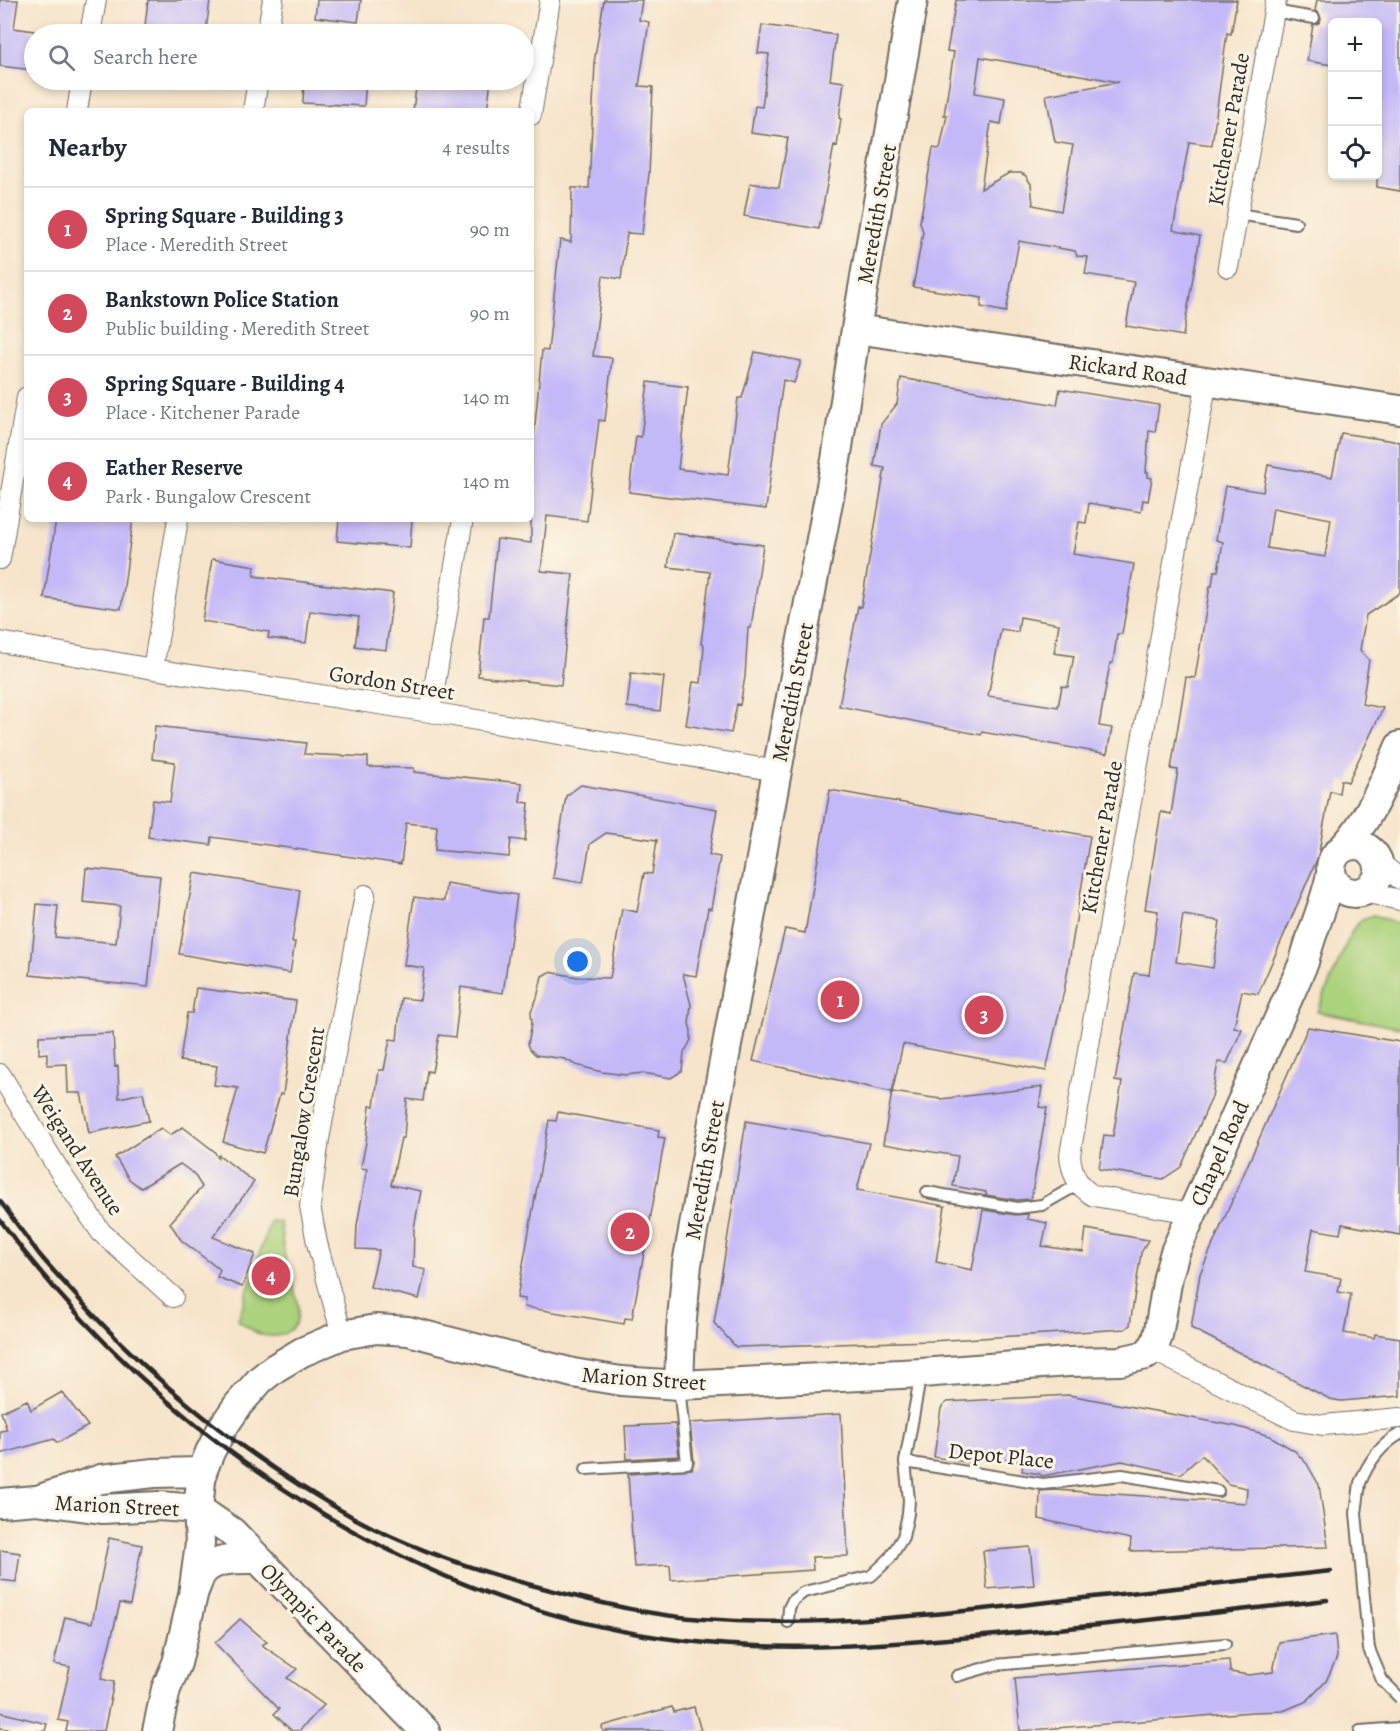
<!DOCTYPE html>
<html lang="en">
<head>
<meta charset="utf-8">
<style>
  :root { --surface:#fff; --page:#f2f2f3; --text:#1f2937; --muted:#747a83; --line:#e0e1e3; --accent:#d1495b }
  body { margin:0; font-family:Alegreya,serif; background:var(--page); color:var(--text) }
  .controls { position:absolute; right:18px; top:18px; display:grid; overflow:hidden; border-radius:9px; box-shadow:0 3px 9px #0003 }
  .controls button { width:54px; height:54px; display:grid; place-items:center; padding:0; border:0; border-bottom:2px solid var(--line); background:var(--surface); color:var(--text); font:30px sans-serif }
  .you { position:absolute; left:578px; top:962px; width:21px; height:21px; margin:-15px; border:4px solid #fff; border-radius:50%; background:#1a73e8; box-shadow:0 0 0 9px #1a73e833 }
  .badge { display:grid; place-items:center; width:39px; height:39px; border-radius:50%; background:var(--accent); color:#fff; font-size:20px; font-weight:700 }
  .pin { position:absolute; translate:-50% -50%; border:3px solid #fff; box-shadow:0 2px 6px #0006 }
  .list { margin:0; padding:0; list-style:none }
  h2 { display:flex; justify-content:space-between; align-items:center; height:78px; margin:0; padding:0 24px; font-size:26px }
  h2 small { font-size:20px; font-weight:400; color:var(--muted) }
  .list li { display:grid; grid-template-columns:39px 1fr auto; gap:18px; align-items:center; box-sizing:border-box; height:84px; padding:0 24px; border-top:2px solid var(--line) }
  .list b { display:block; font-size:22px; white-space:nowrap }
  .list p { margin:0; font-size:20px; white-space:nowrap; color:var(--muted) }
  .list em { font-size:20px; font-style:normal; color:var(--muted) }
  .icon { flex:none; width:33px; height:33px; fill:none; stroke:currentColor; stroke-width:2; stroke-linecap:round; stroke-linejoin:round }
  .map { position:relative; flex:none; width:1400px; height:1731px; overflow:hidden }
  .search { position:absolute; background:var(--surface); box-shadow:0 3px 9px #0003; left:24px; top:24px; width:510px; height:66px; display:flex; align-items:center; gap:15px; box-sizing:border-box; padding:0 21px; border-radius:33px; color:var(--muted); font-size:22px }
  .panel { position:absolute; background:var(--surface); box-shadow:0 3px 9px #0003; left:24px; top:108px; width:510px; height:414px; border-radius:9px }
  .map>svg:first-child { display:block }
</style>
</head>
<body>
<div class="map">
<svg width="1400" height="1731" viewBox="0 0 1400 1731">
  <rect width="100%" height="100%" fill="#fcf5e5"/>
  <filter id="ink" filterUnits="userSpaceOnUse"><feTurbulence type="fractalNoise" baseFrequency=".0167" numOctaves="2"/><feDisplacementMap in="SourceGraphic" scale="12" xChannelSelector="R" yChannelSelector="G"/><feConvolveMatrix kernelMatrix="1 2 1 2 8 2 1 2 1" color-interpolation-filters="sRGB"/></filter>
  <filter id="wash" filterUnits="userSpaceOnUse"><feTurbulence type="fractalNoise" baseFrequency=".008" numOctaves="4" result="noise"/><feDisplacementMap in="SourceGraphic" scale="24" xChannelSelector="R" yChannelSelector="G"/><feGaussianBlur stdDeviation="1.35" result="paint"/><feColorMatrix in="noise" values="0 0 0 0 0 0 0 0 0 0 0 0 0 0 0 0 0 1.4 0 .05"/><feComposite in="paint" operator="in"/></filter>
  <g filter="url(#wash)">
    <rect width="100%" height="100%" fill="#f6e4ca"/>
    <path fill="#abd27c" stroke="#6b7e54" stroke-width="1.5" d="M1374,915L1400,924V1028L1317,1012L1353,929L1362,919Z
      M270,1221L280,1222C282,1236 283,1251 287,1265C292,1286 313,1325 280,1335C263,1340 251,1330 238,1320Z"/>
    <g id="blocks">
      <path fill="#c3b8f8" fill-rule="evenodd" d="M0,0H18L14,28L34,31L33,70L0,66Z
        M148,0H210L206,31H201V34H144Z
        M317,0H361L358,22L315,17Z
        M604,0H642L639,20L649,22L639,86L653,87L649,174L642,234L627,233L621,279L603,276L593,356L612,358L605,421L599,420L587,521L547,516L541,571L573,574L561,685L478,676L484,617H489L497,539L531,543V467L542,350L548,351L560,240L571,242L572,188H589L595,63H594Z
        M956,0H1237L1231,34L1227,33L1212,145L1189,142L1173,230L1200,236L1183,336L1126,326L1134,282L1085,274L1088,257L1077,256L1075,251L1019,241L1006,312L981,307L982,298L913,287L923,232L920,222L933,148L940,149L947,115H944L954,52L947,51ZM980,57L1119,82L1046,95L1055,142L1073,145L1061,211L1033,205L1031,184L1026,176L1021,173H1009L981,189L991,122L1001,124L1005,98L975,93Z
        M1317,0H1400V191L1377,187V22H1332V65L1307,61L1313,25L1319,23L1321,19L1319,13L1315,11Z
        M762,25L836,35L830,80L844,82L839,118L841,119L837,146L834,145L819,229L744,216L750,183L779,188L788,138L751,133L755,106L762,107L769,54L758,53Z
        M304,80H366L364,106L303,103Z
        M417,80H491L487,111H413Z
        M755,352L801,361L794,383L783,380L766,509L629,492L636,436L641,437L648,382L688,387L678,469L728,475L738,398H742Z
        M901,378L1057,405L1060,389L1159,405L1155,432L1149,431L1146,472H1148V477L1152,478L1148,501L1143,500L1141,512L1089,503L1086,523L1079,522L1073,554L1134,564L1122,634H1117L1113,663H1110L1099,726L1112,728L1107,754L982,732L981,735L839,706L858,606L861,607L885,468L874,466L881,424L897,404ZM1020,617L1059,624L1054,653L1074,656L1068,687L1062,686L1058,707L988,696L1001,629L1018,632Z
        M1341,433L1400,442V593L1366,615L1360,650L1369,660L1362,704L1383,708L1348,782L1341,780L1339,793L1330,791L1318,857L1258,994L1242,991L1234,1027L1242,1029L1227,1063L1218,1062L1212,1097L1181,1167L1163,1179L1099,1169L1104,1135L1113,1136L1122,1082L1115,1081L1134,973L1149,975L1158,911L1145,909L1161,812L1171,814L1178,770L1171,769L1186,677L1195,678L1210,586H1212L1214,571H1218L1223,542L1216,540L1225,486L1263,492L1268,465L1332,477ZM1273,508L1331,519L1325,557L1267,548ZM1183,915L1220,921L1213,968L1176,962Z
        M56,519H133L121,609L44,598Z
        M339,519H412L410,548L337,541Z
        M673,533L763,545L751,628H748L745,677L740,705L737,704L731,733L686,725L693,682L701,683L704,645L701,644L710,572L668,567Z
        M212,559L255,566L254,576L393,593L386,650L355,646L359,617L310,611L306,643L268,638L269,632L202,621Z
        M631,673L664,677L660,711L627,707Z
        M155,726L306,743L304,754L368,757V767L414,768V772L522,783L520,802L529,803L525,841L511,839L509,857L435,850L437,826L406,823L401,864L212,837L211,845L148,837L153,800L170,802L175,762L152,759Z
        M581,785L717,809L709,855L720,857L711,909L708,908L696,976L683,974L691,1005L689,1024L691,1030V1040L684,1053L682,1071L671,1078L643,1073L626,1075L602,1072L576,1065L565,1059L536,1055L530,1049L528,1044L532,1023L531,1011L537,998L542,976L549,972L578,977L610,978L622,909L637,912L644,873L652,874L657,840L606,833L590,844L583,883L553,878L566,796Z
        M830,790L1090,836L1065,986L1046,1071L903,1044L892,1092L753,1061L785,929L805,933Z
        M86,868L160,876L148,987L30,975L37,904L58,906L55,937L116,943L120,906L83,902Z
        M194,873L300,890L292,942H295L290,973L179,954Z
        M446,883L517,895L503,993L461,987L455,1037L439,1035L432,1072L427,1071L423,1101L407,1099L404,1138H401L391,1185L421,1191L414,1228L413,1267L426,1270L419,1299L370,1287L379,1250L356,1249L357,1225L367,1169L361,1168L366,1142L370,1106H374L379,1070H384L390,1039L397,1040L401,998L420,1000L424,968L404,965L414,897L444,901Z
        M196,988L296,1001L283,1094H280L263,1153L223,1142L238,1088L214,1085L217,1066L180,1061L187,1013H192Z
        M1308,1027L1400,1042V1235L1342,1224L1340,1234L1313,1229L1305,1272L1341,1278L1338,1292L1351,1294L1344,1333L1374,1338L1375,1334L1400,1338V1396L1341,1401L1330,1399L1191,1328L1200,1274Z
        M113,1033L115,1067L118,1066L119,1098L143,1093L149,1121L89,1133L81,1093H68L67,1064L47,1065V1053L39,1054V1036Z
        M1042,1087L1039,1107L1047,1108L1031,1199L1017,1200L986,1195V1192L953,1186L958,1156L883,1144L892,1092L941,1099Z
        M558,1112L659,1130L658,1137L665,1138L632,1319L625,1318L624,1324L524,1307L525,1299L517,1298L549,1120L556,1121Z
        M746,1121L869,1143L857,1190L945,1206L936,1262L972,1270L983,1210L1016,1215L1028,1214L1027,1219L1047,1223L1042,1246L1083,1252L1086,1229L1148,1240L1141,1253L1130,1325L1125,1329L931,1341L736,1347L714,1323Z
        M183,1127L214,1151L218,1158L219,1155L254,1182L213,1237L255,1254L242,1287L217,1277L220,1270L181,1240L170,1223L202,1187L194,1174L180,1164L141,1188L129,1179L115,1157L161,1128L170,1135Z
        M62,1392L88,1426L57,1443L54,1439L0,1454V1431L7,1430L1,1412L27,1400L31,1410Z
        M1069,1395L1235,1426L1270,1436L1295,1451L1307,1464L1319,1485L1328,1547L1130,1551L1131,1539L1039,1519L1040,1491L1056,1490L1246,1503L1247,1488L1228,1484L1202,1455L1181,1474L1122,1461L1042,1476L1040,1474L1022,1471L1023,1462L979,1457L977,1464L934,1457L941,1408L947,1402Z
        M841,1414L848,1556L812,1557L813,1570L671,1580L670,1565L634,1567L628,1474L692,1469L694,1462L690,1423Z
        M675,1424L679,1456L627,1459L625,1426Z
        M109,1538L142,1545L130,1605L120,1603L101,1679L114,1682L104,1731H66L68,1722L58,1720L70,1667L54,1664L65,1617L92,1623Z
        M1030,1547L1034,1585L987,1589L983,1551Z
        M0,1550L20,1553L16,1582L0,1580Z
        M240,1619L267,1642L262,1645L297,1669L287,1678L324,1705L299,1731H292L274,1714L279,1709L215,1643Z
        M1335,1635L1337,1657L1326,1681L1307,1701L1283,1711L1252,1712L1020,1731L1015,1678L1229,1660L1230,1672L1249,1675L1273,1672L1279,1642Z
        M672,1707L674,1712L694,1707L701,1731H603L602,1726Z
        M0,1712L47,1724L45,1731H20L0,1728Z"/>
    </g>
  </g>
  <g filter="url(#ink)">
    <use href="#blocks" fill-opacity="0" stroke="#726c63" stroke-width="1.5"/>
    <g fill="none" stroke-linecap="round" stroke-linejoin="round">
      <g stroke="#726c63" stroke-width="14">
        <path id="lane" d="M1274,11L1314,18
          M1237,214L1296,223
          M927,1192L1017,1208L1042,1205L1079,1184
          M921,1373L905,1462L1043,1484L1122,1475L1218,1491
          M586,1469L687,1463L679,1386
          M1360,1483C1368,1463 1380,1445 1400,1434
          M788,1622L789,1608L793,1600L804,1592L871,1576L890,1558L903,1537L908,1514L909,1500L905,1462
          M957,1676L995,1665L1225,1644
          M1360,1731L1400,1728"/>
      </g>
      <g stroke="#726c63" stroke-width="22">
        <path id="street" d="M90,34L96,0
          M267,34L273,0
          M77,111L82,80
          M253,111L258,80
          M531,115L550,0
          M1228,267L1276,0
          M0,559L27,397
          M0,642L153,669L430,712L777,771
          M153,669L178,519
          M430,712L463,519
          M1378,861L1400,879
          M1364,892L1400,900
          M0,1074L62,1175L101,1232L173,1297
          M1191,1213L1094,1196C1077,1186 1072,1174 1070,1155L1125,835L1207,380
          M342,1335L317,1243L310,1206L319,1139L365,895
          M1152,1350L1294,1420L1323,1425L1400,1418"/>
      </g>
      <g stroke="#726c63" stroke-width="32">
        <path id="secondary" d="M856,329L1400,410
          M1331 869a24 24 0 1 1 48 0a24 24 0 1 1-48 0Z
          M1343,848C1370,819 1384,782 1400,746
          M679,1385L681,1330L687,1264L777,771L836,460L856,329L913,0
          M43,1498L101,1479L154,1473L202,1472
          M0,1503L36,1500L102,1509L159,1506L198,1509L232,1532L425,1731
          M194,1591C197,1585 199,1577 202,1573C214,1557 240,1559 258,1559
          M157,1731L166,1689L177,1663L193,1595L200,1543L198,1509L202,1472L210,1452L223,1427L238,1405L260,1380L275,1368L302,1352L342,1335L376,1329L408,1331L573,1373L621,1381L679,1385L921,1373L1068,1362L1120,1361L1146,1355L1155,1344L1158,1336L1168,1277L1175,1252L1304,962C1311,932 1325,905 1331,874"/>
      </g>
      <use href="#lane" stroke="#fff" stroke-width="10"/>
      <use href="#street" stroke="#fff" stroke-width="20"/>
      <use href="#secondary" stroke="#fff" stroke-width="28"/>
      <path stroke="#2b2b2b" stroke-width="4.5" d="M0,1201C13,1219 26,1237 39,1254C52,1270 66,1284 79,1299C158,1387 252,1461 356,1519C417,1552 490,1575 558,1592C605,1604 654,1616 703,1619C824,1628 946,1614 1065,1600C1154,1590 1242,1581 1331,1571
        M0,1220C159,1437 416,1611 687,1641C790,1653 893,1644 996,1635C1107,1625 1217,1613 1327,1600"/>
      <g stroke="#726c63" stroke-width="14" stroke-linecap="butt">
        <path id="lane-bridge" d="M1360,1483L1356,1513L1369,1649L1382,1680L1400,1698"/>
      </g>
      <use href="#lane-bridge" stroke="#fff" stroke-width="10"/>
    </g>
  </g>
  <g text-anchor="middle" stroke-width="6" stroke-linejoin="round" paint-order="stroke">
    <g font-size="22" fill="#2b2b2b" stroke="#fcf5e5">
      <text transform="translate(1228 129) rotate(-80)" y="8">Kitchener Parade</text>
      <text transform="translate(876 214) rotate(-80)" y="8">Meredith Street</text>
      <text transform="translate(1128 369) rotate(8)" y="8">Rickard Road</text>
      <text transform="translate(392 682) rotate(9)" y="8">Gordon Street</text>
      <text transform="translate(792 692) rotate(-79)" y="8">Meredith Street</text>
      <text transform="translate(1101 837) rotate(-80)" y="8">Kitchener Parade</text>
      <text transform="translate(303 1112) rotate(-81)" y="8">Bungalow Crescent</text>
      <text transform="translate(78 1150) rotate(57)" y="8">Weigand Avenue</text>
      <text transform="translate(1219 1153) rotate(-66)" y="8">Chapel Road</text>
      <text transform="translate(704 1170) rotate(-80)" y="8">Meredith Street</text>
      <text transform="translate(644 1378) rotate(4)" y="8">Marion Street</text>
      <text transform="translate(1001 1455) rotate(6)" y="8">Depot Place</text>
      <text transform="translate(117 1505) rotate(3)" y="8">Marion Street</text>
      <text transform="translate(314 1617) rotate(46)" y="8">Olympic Parade</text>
    </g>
  </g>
</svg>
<div class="controls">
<button>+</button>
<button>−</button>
<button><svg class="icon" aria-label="locate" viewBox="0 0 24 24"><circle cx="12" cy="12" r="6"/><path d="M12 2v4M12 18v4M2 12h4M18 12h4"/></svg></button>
</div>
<div class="you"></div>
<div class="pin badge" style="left:840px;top:1000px">1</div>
<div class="pin badge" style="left:630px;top:1232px">2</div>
<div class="pin badge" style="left:984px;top:1015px">3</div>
<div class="pin badge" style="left:271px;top:1276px">4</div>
<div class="search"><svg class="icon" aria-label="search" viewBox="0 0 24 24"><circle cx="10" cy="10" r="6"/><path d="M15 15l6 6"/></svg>Search here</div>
<section class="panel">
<h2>Nearby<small>4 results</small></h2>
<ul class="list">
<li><span class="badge">1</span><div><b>Spring Square - Building 3</b><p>Place · Meredith Street</p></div><em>90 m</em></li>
<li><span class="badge">2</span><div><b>Bankstown Police Station</b><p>Public building · Meredith Street</p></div><em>90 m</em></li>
<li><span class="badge">3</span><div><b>Spring Square - Building 4</b><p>Place · Kitchener Parade</p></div><em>140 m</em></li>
<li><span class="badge">4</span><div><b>Eather Reserve</b><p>Park · Bungalow Crescent</p></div><em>140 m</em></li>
</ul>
</section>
</div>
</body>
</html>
